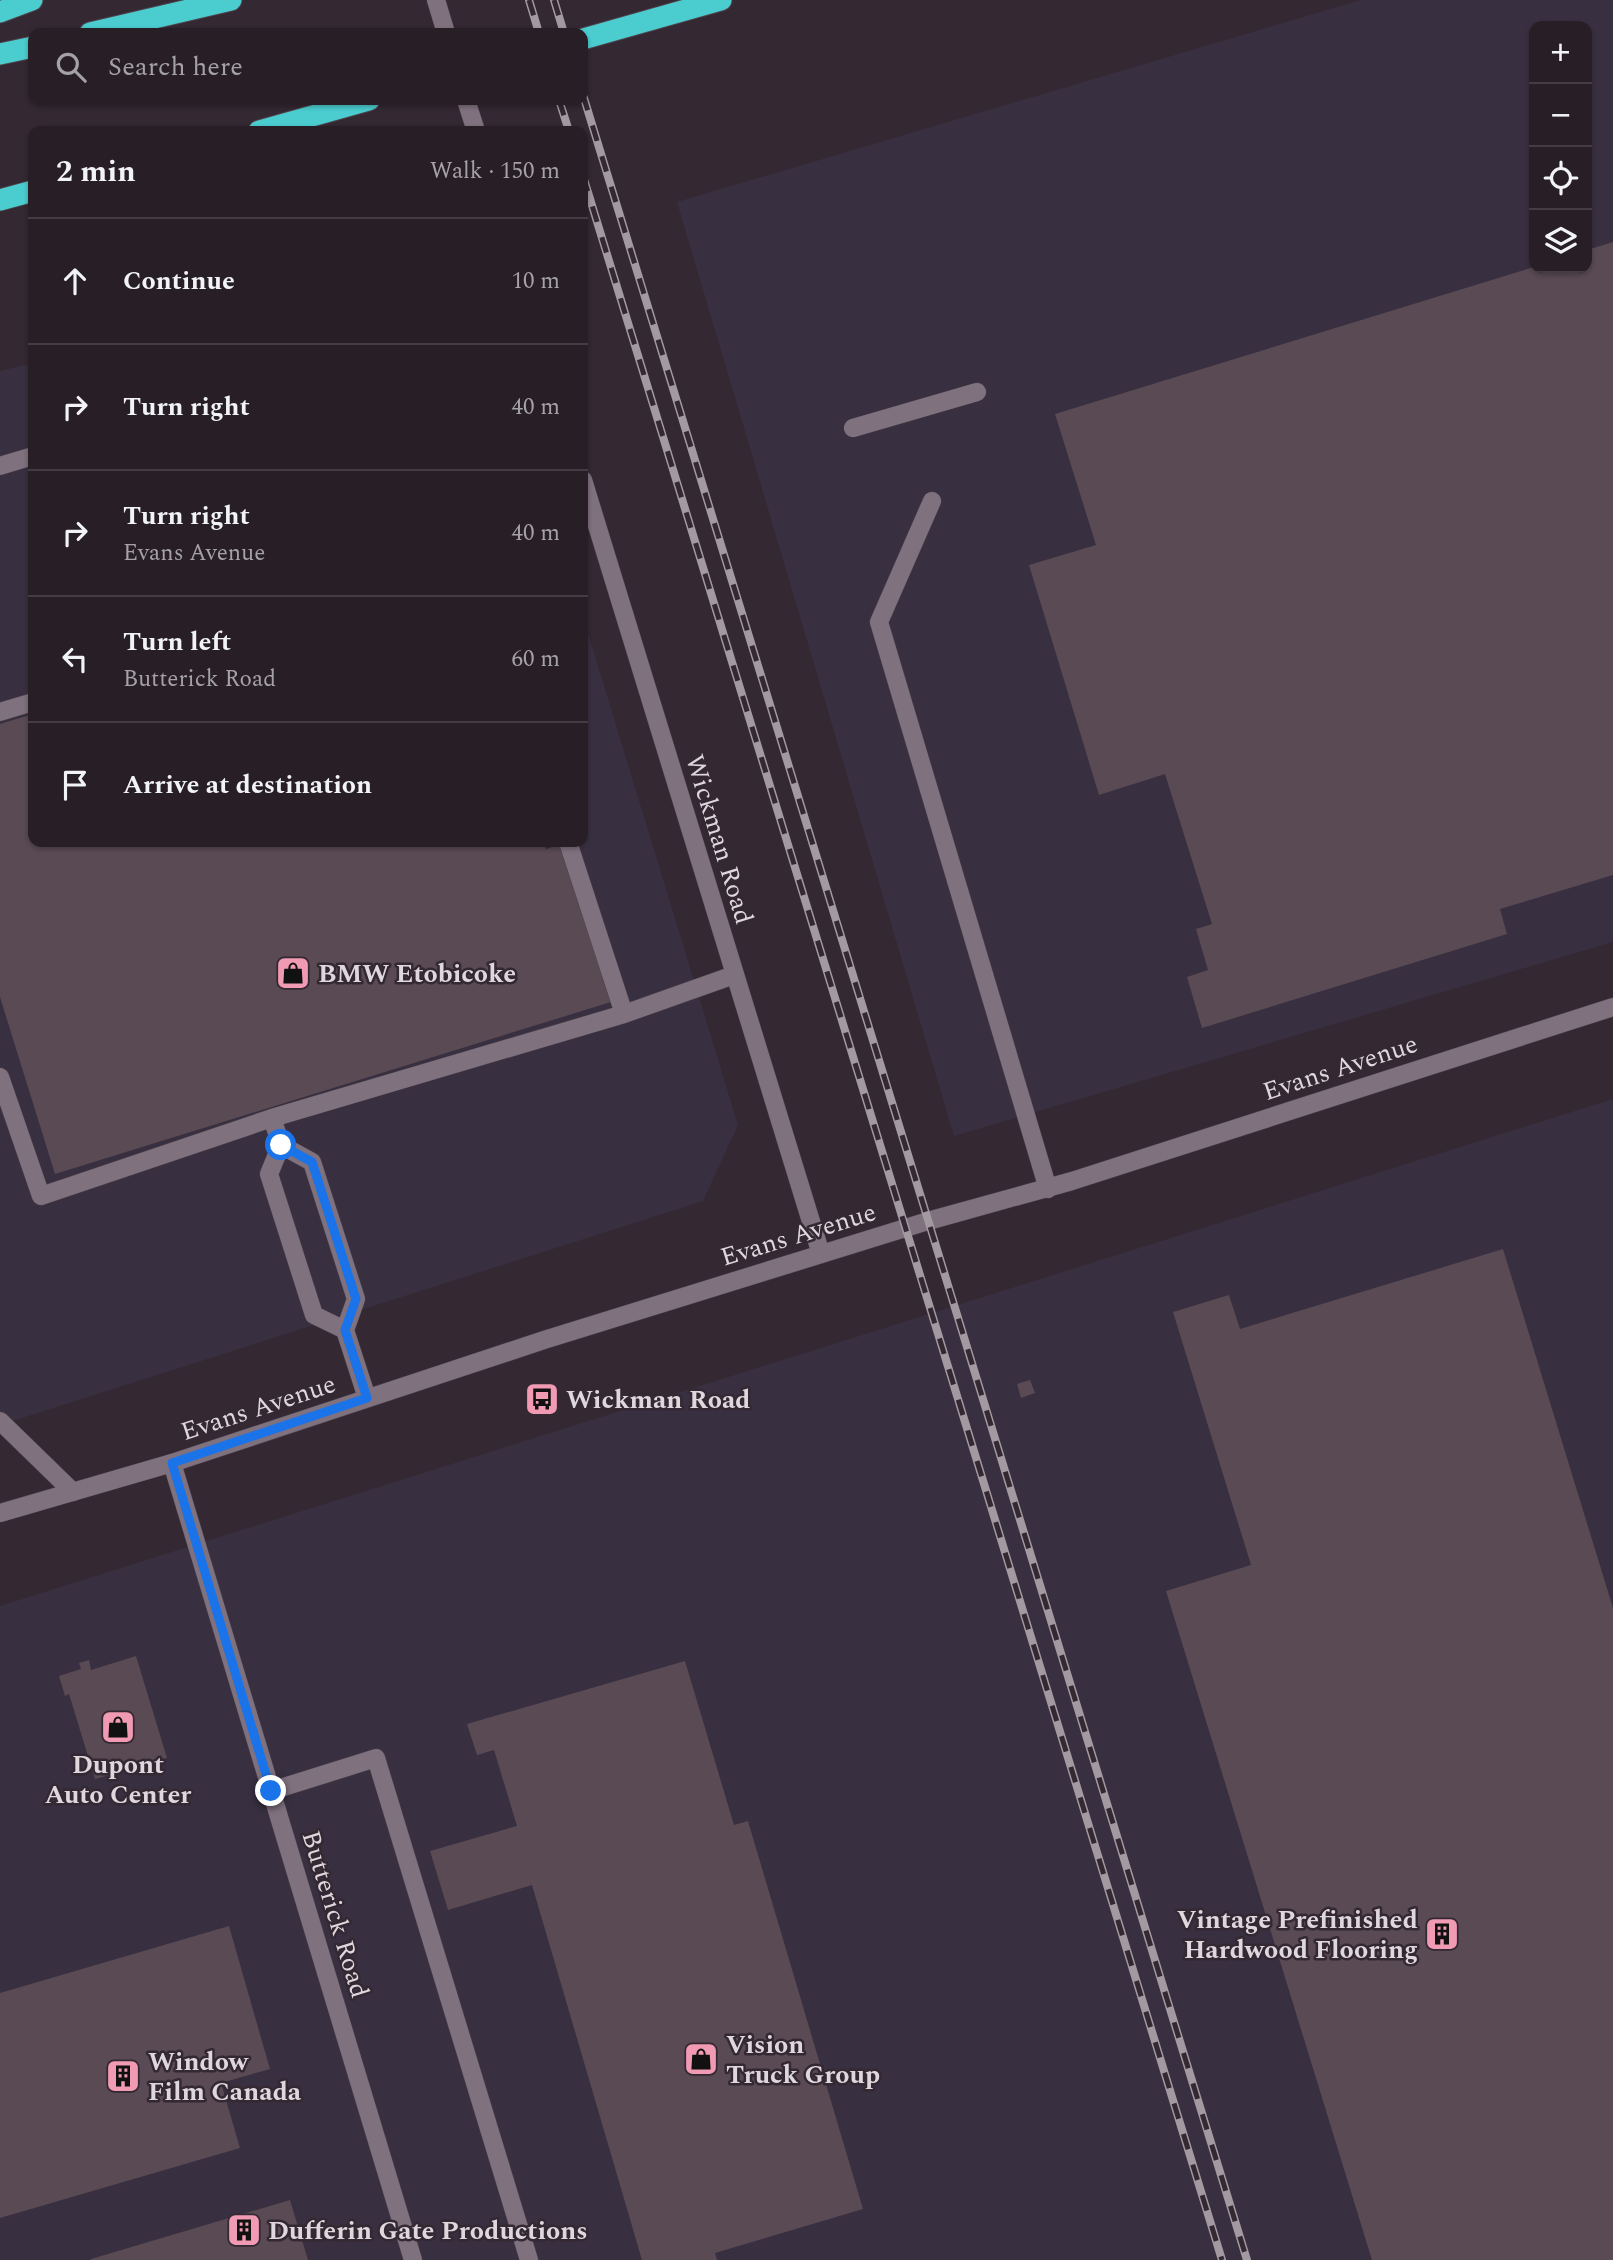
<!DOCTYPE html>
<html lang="en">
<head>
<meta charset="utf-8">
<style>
  :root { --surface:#271e26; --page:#332b32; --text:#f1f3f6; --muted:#a4a2a7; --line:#433c43 }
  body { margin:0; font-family:Spectral,serif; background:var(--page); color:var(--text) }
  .controls { position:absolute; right:21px; top:21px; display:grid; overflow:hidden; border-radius:14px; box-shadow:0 2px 5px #0004 }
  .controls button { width:63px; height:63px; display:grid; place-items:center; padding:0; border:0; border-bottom:2px solid var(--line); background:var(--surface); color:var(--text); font:35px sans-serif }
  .stop { position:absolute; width:21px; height:21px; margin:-16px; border:5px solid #1a73e8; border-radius:50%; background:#fff }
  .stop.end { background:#1a73e8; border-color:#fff; box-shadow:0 2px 7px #0008 }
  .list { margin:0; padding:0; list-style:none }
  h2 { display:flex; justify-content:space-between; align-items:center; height:91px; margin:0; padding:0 28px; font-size:30px }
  h2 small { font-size:23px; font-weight:400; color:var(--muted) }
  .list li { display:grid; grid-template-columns:46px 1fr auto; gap:21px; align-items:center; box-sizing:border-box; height:126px; padding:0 28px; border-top:2px solid var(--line) }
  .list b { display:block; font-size:26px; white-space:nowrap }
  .list p { margin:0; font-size:23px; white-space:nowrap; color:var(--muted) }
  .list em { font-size:23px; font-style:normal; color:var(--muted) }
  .icon { flex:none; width:38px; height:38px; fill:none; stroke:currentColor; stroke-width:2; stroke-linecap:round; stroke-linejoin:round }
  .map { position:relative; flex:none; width:1613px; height:2260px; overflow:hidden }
  .search { position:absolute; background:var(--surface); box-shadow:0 2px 5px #0004; left:28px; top:28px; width:560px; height:77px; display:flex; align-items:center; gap:18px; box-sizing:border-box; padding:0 24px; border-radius:14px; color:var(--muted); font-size:26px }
  .panel { position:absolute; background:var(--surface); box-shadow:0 2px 5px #0004; left:28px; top:126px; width:560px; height:721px; border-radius:14px }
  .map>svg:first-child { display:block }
</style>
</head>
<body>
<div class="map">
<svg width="1613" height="2260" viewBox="0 0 1613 2260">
  <rect width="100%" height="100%" fill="#342832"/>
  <path fill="#383040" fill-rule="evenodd" d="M1361,0H1613V942L954,1136L677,202ZM1534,26H1587V268H1534Z
    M33,363V842H583V617L738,1125L703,1201L0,1425V371Z
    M1613,1099V2260H0V1606Z"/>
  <path fill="#594a53" d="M1613,242V875L1500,909L1507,934L1202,1028L1187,977L1208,970L1196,929L1212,924L1165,774L1099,795L1029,565L1096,545L1055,414L1534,267L1587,268V250Z
    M33,714V842H544L546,849L562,844L611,1002L55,1174L0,997V724Z
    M1503,1249L1613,1608V2260H1372L1166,1591L1251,1565L1173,1312L1229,1295L1240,1329Z
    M1030,1380L1035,1393L1021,1398L1017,1384Z
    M136,1656L167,1758L95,1779L69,1694L65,1696L59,1676L81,1669L79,1663L89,1660L91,1670Z
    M685,1661L734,1825L748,1821L863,2209L715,2253L717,2260H642L532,1885L448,1910L430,1851L517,1826L494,1750L477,1755L467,1724Z
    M229,1926L270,2069L221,2083L240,2148L0,2218V1993Z
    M290,2200L308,2260H91V2259Z"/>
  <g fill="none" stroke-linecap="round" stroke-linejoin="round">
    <g stroke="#4e444d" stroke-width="19">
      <path id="service" d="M853,428L977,392
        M0,466L33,456
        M932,501L879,622L1048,1189
        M0,712L33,702
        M568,842L624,1014L734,975
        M0,1077L41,1196L272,1118L281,1145L312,1162L356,1299L345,1330L367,1398
        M272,1118L624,1014
        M281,1145L269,1174L314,1315L345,1330
        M0,1421L73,1492
        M271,1791L376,1758L529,2260"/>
    </g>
    <g stroke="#4e444d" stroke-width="19">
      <path id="minor" d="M436,0L446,33
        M466,100L476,131
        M583,480L821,1254
        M172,1463L413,2260"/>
    </g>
    <g stroke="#4e444d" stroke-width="19">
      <path id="secondary" d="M0,1513L172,1463L544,1340L928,1221L1072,1181L1613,1007"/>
    </g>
    <g stroke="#4e444d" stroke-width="23">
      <path id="motorway" d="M0,12L32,0
        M90,33L231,0
        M583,39L721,0
        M0,54L33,47
        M259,131L369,100
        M0,200L33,191"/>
    </g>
    <use href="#service" stroke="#7f717e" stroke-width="18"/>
    <use href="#minor" stroke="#7f717e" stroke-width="18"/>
    <use href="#secondary" stroke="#7f717e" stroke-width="18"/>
    <use href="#motorway" stroke="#4bcdd0" stroke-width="21"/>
    <g stroke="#a299a1" stroke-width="8">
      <path id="rail" d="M529,0L539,33
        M554,0L564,33
        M583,95L1247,2260
        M559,100L569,131
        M583,176L1222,2260"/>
    </g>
    <use href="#rail" stroke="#342832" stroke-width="5" stroke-dasharray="16" stroke-linecap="butt"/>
  </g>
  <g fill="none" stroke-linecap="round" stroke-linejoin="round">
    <path stroke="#1a73e8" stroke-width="9" d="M271,1791L172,1463L367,1398L345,1330L356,1299L312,1162L281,1145"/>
  </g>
  <defs>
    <g id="shop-square" transform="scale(1.75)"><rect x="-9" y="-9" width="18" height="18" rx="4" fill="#f19ab3" stroke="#342832"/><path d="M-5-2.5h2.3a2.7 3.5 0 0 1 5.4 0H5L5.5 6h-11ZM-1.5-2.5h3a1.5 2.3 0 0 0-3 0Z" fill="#111"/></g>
    <g id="bus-square" transform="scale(1.75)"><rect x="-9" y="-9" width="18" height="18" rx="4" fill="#f19ab3" stroke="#342832"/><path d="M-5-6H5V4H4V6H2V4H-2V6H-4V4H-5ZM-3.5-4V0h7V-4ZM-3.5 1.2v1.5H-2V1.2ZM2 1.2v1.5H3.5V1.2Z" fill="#111"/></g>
    <g id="building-square" transform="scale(1.75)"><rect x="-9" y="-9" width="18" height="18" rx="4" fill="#f19ab3" stroke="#342832"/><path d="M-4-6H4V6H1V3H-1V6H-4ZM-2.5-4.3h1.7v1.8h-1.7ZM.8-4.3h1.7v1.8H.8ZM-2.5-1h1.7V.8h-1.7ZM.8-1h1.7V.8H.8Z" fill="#111"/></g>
  </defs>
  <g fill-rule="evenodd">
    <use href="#shop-square" x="293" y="973"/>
    <use href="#bus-square" x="542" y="1399"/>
    <use href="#shop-square" x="118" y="1727"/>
    <use href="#building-square" x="1442" y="1934"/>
    <use href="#shop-square" x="701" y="2059"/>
    <use href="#building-square" x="123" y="2076"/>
    <use href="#building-square" x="244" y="2230"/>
  </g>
  <g text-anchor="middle" stroke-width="5" stroke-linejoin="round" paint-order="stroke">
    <g font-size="26" fill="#dfd7de" stroke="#342832">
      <text transform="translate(720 839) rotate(73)" y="9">Wickman Road</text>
      <text transform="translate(1340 1067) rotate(-18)" y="9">Evans Avenue</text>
      <text transform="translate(798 1234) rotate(-17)" y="9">Evans Avenue</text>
      <text transform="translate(258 1407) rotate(-18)" y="9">Evans Avenue</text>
      <text transform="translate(336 1914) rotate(73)" y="9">Butterick Road</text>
    </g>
    <g font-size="26" font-weight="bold" fill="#dfd7de" stroke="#342832" text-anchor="start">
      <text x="318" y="982">BMW Etobicoke</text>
      <text x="566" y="1408">Wickman Road</text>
      <text x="118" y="1773" text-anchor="middle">Dupont<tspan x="118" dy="30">Auto Center</tspan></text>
      <text x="1418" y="1928" text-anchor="end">Vintage Prefinished<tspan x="1418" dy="30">Hardwood Flooring</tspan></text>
      <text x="726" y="2053">Vision<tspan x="726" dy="30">Truck Group</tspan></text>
      <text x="148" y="2070">Window<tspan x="148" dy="30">Film Canada</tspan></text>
      <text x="268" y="2239">Dufferin Gate Productions</text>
    </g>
  </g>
</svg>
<div class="controls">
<button>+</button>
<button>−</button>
<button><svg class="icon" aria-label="locate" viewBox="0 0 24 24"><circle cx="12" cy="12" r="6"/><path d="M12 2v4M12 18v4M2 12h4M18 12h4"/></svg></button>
<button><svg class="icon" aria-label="layers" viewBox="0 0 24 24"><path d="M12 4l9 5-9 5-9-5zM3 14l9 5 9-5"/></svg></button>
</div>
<div class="stop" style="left:281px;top:1145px"></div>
<div class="stop end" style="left:271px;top:1791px"></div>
<div class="search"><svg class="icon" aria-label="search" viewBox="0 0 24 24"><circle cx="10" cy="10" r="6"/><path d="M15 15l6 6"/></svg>Search here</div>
<section class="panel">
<h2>2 min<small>Walk · 150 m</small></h2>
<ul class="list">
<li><svg class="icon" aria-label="ahead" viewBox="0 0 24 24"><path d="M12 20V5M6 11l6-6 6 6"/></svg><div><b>Continue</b></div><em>10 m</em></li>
<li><svg class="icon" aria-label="right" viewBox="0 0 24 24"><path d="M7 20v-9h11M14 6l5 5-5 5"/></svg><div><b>Turn right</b></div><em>40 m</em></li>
<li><svg class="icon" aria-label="right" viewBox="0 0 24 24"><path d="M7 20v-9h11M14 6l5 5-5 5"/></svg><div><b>Turn right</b><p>Evans Avenue</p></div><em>40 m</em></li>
<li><svg class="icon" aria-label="left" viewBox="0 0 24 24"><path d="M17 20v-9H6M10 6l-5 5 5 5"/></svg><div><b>Turn left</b><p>Butterick Road</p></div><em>60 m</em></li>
<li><svg class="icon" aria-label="arrive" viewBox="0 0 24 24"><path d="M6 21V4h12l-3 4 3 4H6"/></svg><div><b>Arrive at destination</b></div></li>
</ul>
</section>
</div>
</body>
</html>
